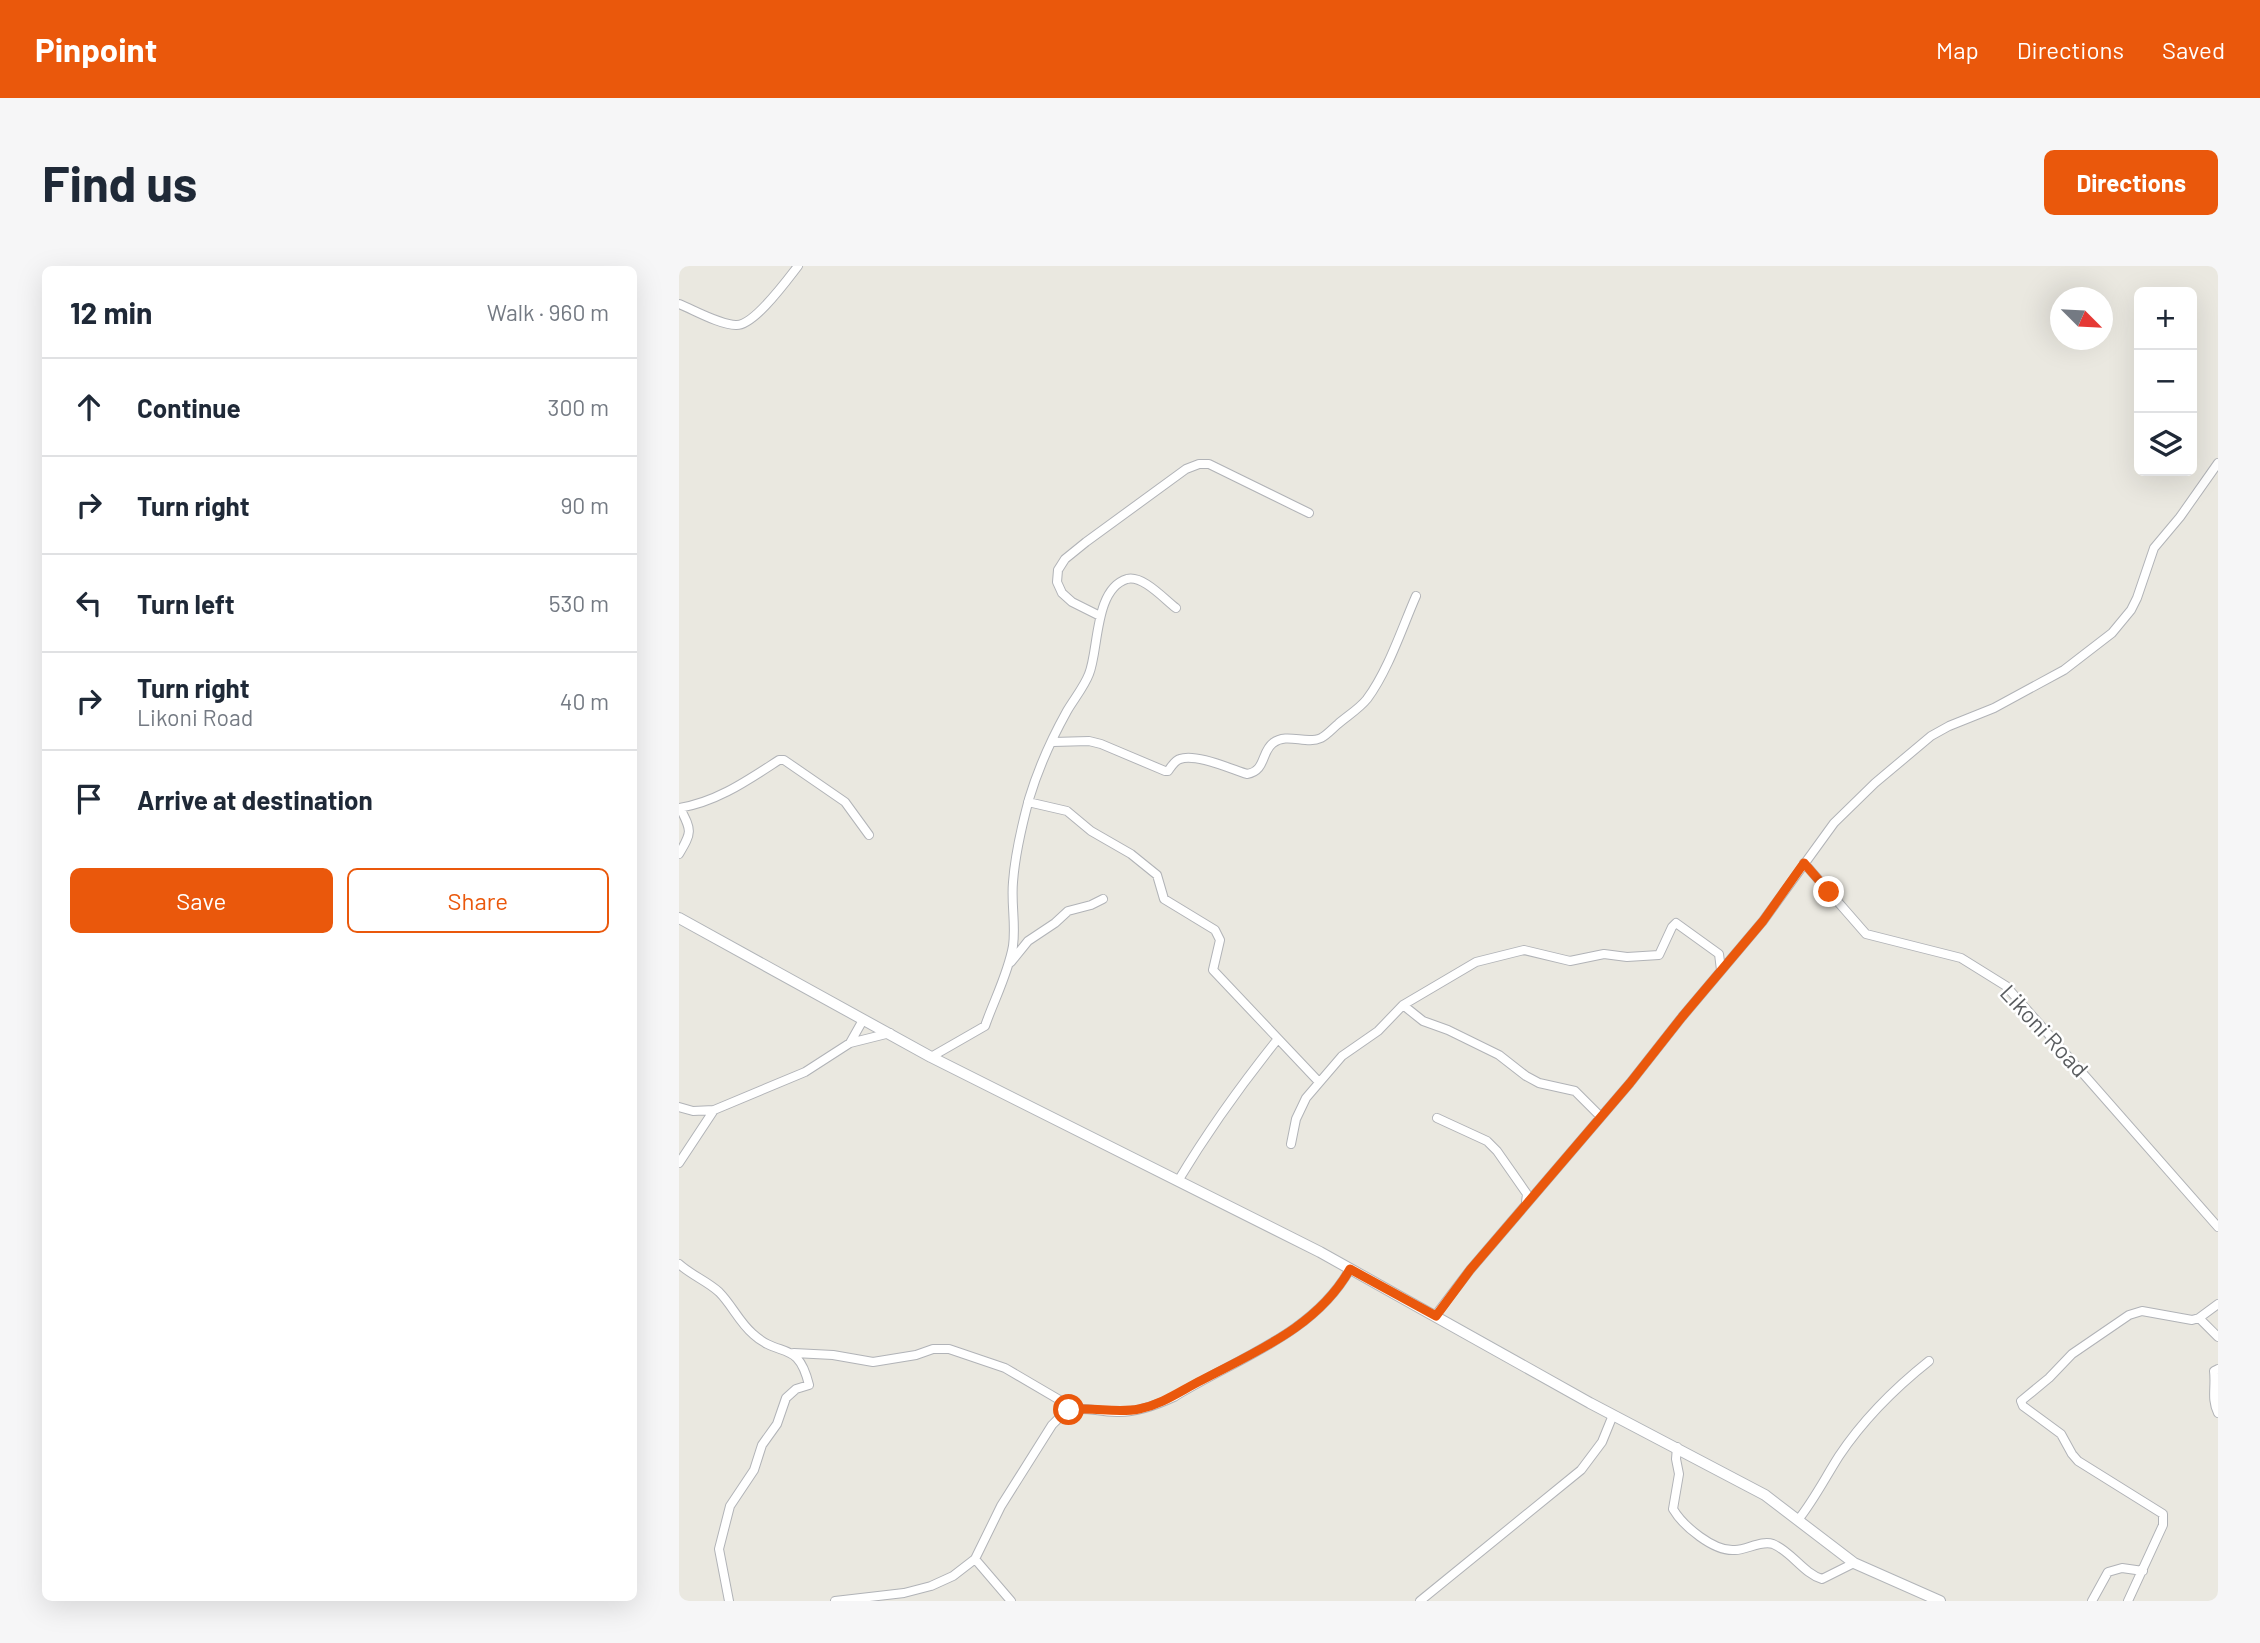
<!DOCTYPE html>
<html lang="en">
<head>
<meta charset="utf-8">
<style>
  :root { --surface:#fff; --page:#f6f6f7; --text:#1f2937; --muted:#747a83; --line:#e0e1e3; --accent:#ea580c }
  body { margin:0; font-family:Barlow,sans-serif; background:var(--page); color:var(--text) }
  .controls { position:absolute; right:21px; top:21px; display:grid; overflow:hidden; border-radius:10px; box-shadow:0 7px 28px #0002 }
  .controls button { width:63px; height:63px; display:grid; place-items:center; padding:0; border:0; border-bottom:2px solid var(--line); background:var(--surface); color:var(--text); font:35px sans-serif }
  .compass { position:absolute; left:1371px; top:21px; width:63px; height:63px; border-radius:50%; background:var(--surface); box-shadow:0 7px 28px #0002; rotate:114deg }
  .stop { position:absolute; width:21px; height:21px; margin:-16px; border:5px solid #ea580c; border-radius:50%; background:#fff }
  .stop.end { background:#ea580c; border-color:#fff; box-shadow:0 2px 7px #0008 }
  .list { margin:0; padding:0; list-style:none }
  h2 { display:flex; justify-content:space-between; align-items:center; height:91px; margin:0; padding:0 28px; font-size:30px }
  h2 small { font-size:23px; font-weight:400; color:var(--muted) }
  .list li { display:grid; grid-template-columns:46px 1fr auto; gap:21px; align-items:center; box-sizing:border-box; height:98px; padding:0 28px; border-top:2px solid var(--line) }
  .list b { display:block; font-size:26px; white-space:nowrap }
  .list p { margin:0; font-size:23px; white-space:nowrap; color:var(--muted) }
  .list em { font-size:23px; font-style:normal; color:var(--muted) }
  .actions { display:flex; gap:14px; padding:21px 28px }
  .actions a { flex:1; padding:16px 0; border:2px solid var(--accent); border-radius:10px; text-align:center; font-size:24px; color:var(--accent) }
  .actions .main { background:var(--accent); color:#fff }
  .icon { flex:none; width:38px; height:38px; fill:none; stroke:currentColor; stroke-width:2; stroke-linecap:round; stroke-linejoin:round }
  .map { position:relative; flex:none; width:1539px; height:1335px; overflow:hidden; border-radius:10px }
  header { display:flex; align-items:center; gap:42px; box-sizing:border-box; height:98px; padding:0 35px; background:var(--accent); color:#fff }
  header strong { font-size:33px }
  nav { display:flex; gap:38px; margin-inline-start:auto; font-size:24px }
  .intro { display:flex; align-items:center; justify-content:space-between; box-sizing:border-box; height:168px; padding:0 42px }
  h1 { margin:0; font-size:49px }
  .button { padding:18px 32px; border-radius:10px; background:var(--accent); color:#fff; font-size:24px; font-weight:700 }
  main { display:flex; gap:42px; padding:0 42px }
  aside { flex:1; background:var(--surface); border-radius:10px; box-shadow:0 7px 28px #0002 }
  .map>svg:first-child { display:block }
</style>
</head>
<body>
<header>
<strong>Pinpoint</strong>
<nav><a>Map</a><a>Directions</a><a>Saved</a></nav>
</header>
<div class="intro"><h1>Find us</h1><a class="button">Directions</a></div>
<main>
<aside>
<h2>12 min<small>Walk · 960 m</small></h2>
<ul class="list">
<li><svg class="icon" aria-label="ahead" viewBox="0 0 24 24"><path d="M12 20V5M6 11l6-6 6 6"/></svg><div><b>Continue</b></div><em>300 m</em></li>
<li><svg class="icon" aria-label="right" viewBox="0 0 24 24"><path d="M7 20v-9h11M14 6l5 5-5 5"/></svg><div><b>Turn right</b></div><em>90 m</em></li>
<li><svg class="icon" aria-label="left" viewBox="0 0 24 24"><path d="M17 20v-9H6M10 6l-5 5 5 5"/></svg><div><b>Turn left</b></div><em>530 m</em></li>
<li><svg class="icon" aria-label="right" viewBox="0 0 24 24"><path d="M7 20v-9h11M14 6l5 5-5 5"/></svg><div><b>Turn right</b><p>Likoni Road</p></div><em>40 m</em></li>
<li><svg class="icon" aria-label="arrive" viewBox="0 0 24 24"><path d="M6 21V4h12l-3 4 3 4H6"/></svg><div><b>Arrive at destination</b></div></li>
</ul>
<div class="actions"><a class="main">Save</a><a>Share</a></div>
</aside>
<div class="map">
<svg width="1539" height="1335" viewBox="0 0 1539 1335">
  <rect width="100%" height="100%" fill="#eae8e0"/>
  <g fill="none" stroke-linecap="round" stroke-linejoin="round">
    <g stroke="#b1b3b7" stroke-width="10">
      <path id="street" d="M0,38C15,44 41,59 57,59C75,60 108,14 119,0
        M421,350L393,336L383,327L378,316L379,304L386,293L407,276L507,203L520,198H530L630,247
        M374,476L410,475L422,478L486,505H489C492,501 496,494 501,493C516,487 552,503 568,508C587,505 582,486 594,477C608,466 627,479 642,472C648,469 653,463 659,458C668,450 680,443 688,433C709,405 723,362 737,330
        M349,536L388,545L412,565L452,588L478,609L485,633L536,664L541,674L534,704L640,816
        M0,542C38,536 69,514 100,494H105L166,536L190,569
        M0,588C13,566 13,565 1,542
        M1125,597L1187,668L1282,692L1327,720L1539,961
        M332,696L349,675L376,657L389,645L412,639L424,633
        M724,739L744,755L769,764L820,789L847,810L860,817L896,825L922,851
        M171,777L184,754
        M252,791L306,760C315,734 329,708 334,680C337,658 332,638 334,616C336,589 343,559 350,533C359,503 373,472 388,445C395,433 405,421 410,408C420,384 415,323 448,313C464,309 485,333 497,342
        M0,841L14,845L35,844L126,806L171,777L211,767
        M758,852L808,875L818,885L848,928L847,936
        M612,878L617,853L627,832L663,790L699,765L724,739L797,696L845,684L891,695L925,688L948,691L980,689L993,661L997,657L1040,688L1042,704
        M0,897L35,844
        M499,915C529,865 562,819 598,774
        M0,998C12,1009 28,1015 40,1026C53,1039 60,1056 74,1068C101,1093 119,1073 130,1119L117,1123L107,1132L98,1158L83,1179L75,1204L51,1240L40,1283L50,1335
        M756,1050L791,1004L951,817L1003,751L1084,655L1155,557L1196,517L1252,470L1270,460L1315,442L1385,404L1433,367L1452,344L1458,332L1475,282L1501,251L1539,197
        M1520,1052L1539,1071
        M115,1087L154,1089L194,1096L237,1089L254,1083H270L326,1102L396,1143
        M1539,1103L1535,1105C1537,1121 1532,1133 1539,1147
        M998,1181L997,1193L1000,1208L994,1243C1004,1260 1035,1286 1056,1284C1068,1284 1082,1274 1094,1278C1113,1286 1124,1307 1143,1313L1175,1297
        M1119,1254C1135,1234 1146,1212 1160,1190C1184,1154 1216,1122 1250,1095
        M296,1293L332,1335
        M156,1335L225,1327L252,1320L274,1310L296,1293L322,1240L373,1159C397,1132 410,1147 440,1146C459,1146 478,1139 495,1131C556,1093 634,1069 671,1003
        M741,1335L902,1204L923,1176L934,1149
        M1413,1335L1429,1306L1443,1302L1464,1305
        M1449,1335L1484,1259V1248L1399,1195L1393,1188L1382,1168L1344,1140L1342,1135L1370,1112L1393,1088L1450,1049L1463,1045L1513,1054L1520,1052L1539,1038"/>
    </g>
    <g stroke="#b2b5b9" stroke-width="12">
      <path id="secondary" d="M0,652L252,791L641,986L911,1137L1086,1229L1175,1297L1261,1335"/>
    </g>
    <use href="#street" stroke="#fff" stroke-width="8"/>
    <use href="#secondary" stroke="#fff" stroke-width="10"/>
  </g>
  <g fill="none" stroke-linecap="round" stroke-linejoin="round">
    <path stroke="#ea580c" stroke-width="9" d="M390,1144C413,1140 436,1148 460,1143C484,1138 501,1125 523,1114C578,1085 639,1060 671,1003L757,1050L791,1004L951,817L1003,751L1084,655L1125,597L1150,626"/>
  </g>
  <g text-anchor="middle" stroke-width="5" stroke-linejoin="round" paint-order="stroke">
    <g font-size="23" fill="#595c5f" stroke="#fff">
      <text transform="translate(1365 765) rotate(47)" y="8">Likoni Road</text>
    </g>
  </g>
</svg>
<div class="controls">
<button>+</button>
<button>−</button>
<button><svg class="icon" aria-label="layers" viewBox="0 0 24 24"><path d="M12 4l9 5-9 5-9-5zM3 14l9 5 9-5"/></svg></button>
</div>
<svg class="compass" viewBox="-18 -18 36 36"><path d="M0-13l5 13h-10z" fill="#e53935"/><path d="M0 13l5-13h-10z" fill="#747a83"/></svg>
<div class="stop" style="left:390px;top:1144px"></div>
<div class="stop end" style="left:1150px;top:626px"></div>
</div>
</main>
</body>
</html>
